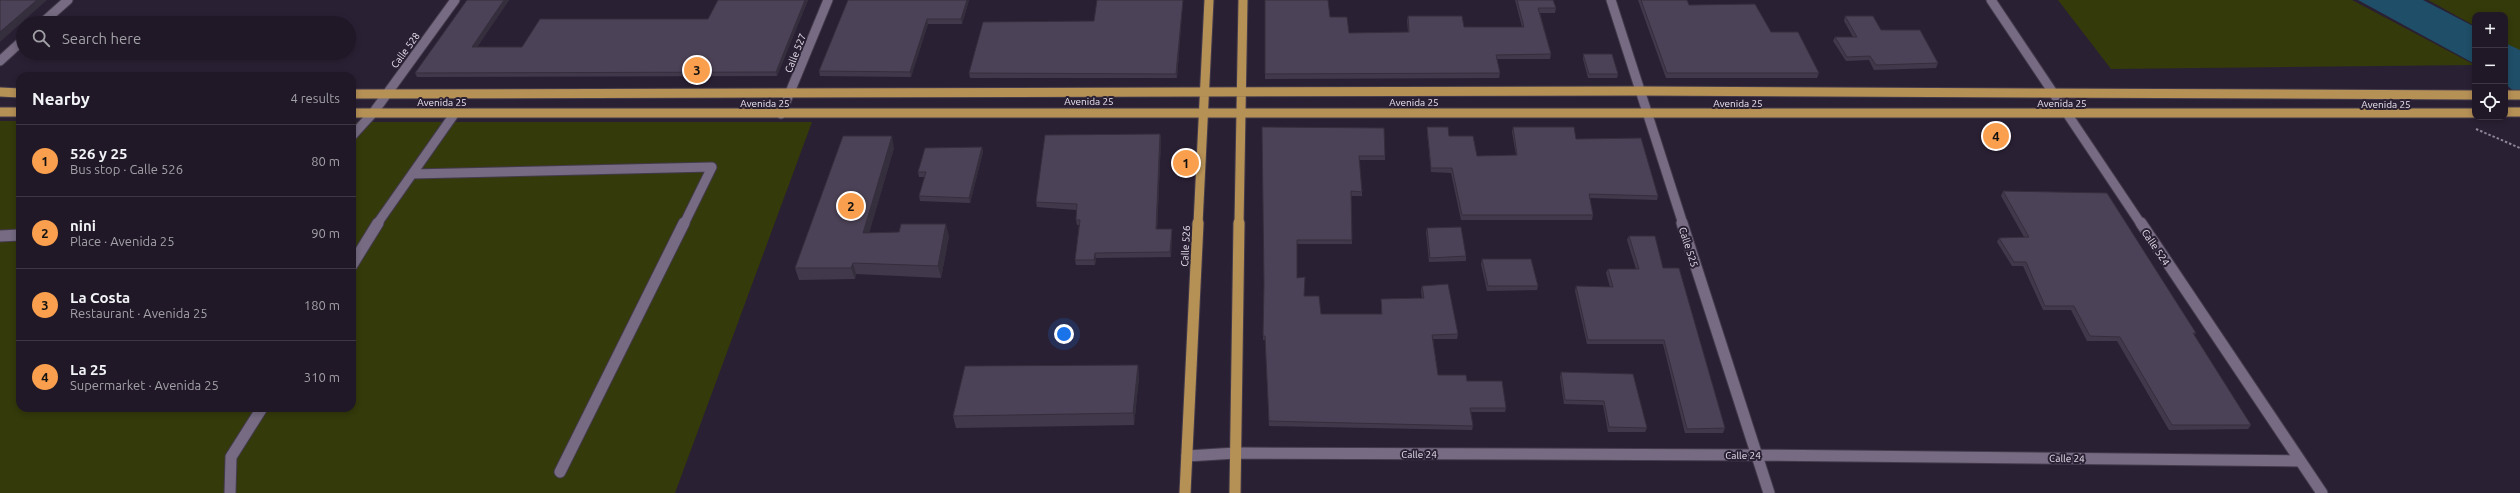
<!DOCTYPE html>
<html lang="en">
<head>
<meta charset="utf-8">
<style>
  :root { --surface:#201827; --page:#2d2533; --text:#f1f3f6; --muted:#a2a0a7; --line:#3d3744; --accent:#f99f4d }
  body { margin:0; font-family:Ubuntu,sans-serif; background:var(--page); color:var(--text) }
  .controls { position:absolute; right:12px; top:12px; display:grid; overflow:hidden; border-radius:8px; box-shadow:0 2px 6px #0003 }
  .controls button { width:36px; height:36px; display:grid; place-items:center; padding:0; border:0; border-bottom:1px solid var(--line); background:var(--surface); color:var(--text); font:20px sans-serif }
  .you { position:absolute; left:1064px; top:334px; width:14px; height:14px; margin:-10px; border:3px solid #fff; border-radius:50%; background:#1a73e8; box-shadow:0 0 0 6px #1a73e833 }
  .badge { display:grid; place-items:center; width:26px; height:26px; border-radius:50%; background:var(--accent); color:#111; font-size:13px; font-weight:700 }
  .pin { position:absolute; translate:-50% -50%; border:2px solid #fff; box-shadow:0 1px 4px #0006 }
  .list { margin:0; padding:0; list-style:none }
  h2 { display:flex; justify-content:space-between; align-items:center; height:52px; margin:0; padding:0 16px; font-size:17px }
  h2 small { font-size:13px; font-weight:400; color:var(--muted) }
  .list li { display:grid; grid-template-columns:26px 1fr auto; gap:12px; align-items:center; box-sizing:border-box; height:72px; padding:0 16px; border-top:1px solid var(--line) }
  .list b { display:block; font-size:15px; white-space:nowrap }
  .list p { margin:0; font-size:13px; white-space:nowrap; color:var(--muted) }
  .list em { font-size:13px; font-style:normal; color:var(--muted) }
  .icon { flex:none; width:22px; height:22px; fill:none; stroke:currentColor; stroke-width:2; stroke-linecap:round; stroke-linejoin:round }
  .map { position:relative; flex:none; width:2520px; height:493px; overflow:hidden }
  .search { position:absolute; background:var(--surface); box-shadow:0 2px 6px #0003; left:16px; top:16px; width:340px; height:44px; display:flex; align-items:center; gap:10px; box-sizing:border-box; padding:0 14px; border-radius:22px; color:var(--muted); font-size:15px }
  .panel { position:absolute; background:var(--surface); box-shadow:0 2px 6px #0003; left:16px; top:72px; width:340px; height:340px; border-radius:12px }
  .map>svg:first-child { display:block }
</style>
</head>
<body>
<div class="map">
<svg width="2520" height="493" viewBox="0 0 2520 493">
  <rect width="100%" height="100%" fill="#2a2034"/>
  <path fill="#343a0a" d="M2058,0H2352L2475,65L2111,69Z
    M2428,0H2520V52L2505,43V15H2475V26Z
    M0,121H20V408H352V122H812L675,493H0Z"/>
  <path fill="#1f4e68" d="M2358,0H2423L2475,27V64Z
    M2505,43L2520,50V96L2505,84Z"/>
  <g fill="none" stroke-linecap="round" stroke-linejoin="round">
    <g stroke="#433a4b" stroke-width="11">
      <path id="minor-far1" d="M1611,0L1683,224
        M1991,0L2141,224
        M42,23L68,0
        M0,61L23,40
        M781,114L828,0
        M352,136L373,113L455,0
        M412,174L712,167L684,224
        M377,224L455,113"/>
    </g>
    <g stroke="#433a4b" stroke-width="13">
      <path id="minor" d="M1682,223L1769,493
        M2141,223L2322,493
        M0,236L20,235
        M352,265L378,223
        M1187,456L1236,453L1757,455L2300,461
        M560,472L684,223
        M230,493L231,457L262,408"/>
    </g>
    <g stroke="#433a4b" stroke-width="11">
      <path id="major-far1" d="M0,92L20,93
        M352,94L1639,91L2475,95
        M2505,95H2520
        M0,112H20
        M2505,112H2520
        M352,113H2475
        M1198,224L1209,0
        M1239,224L1243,0"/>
    </g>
    <g stroke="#433a4b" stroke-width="13">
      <path id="major" d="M1185,493L1198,223
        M1235,493L1239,223"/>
    </g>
    <path stroke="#8d8596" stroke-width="2" stroke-dasharray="2.5 2" stroke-linecap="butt" d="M2476,129L2520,148"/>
    <use href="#minor-far1" stroke="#766b82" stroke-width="9"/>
    <use href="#minor" stroke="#766b82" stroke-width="11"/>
    <use href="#major-far1" stroke="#b69156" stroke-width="9"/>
    <use href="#major" stroke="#b69156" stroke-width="11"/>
  </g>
  <path fill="#41394b" d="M467,0H509L477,47H522L708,19L808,0L777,76L417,77L415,73Z
    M848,0H969L962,24H928L911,77L820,76L819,71Z
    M1097,0H1183L1177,78H970L969,73L1094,21Z
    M1265,0L1330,17L1349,33L1408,32L1407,21L1408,16L1464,27H1522L1515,0H1553L1556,8L1555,13H1540L1551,54L1550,59H1497L1500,73L1499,78L1265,79Z
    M1638,0H1687L1689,5L1771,32L1819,73L1817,78H1666Z
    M1845,16L1881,30L1938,63L1936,68L1874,70L1869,60L1846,61L1833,41L1835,37H1853L1844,21Z
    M1583,54L1618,74L1617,78H1588L1583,59Z
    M1262,127L1385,156V160H1359L1362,192V196H1351L1352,244H1297V278L1304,296L1321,314H1381V299L1422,298L1421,290L1422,286L1458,334L1457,339H1433L1438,375L1467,381L1506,408L1505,412H1471L1473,426L1472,430L1269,426L1265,340H1263L1264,286Z
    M1427,127L1477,156L1516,155L1512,132L1513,127L1576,139L1658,196L1657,200L1590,198L1593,215L1592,220H1461L1451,173L1431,172L1427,132Z
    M1160,134L1161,139L1157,229H1172L1171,257L1096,258L1095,265H1076L1075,260L1079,225H1077L1076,220V210L1037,207L1036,202Z
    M982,147L983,152L970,203L920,201L919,196L925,177H919L918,172Z
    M894,148L869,233L949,236L941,278L856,274L855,279L799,280L795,268Z
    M2003,191L2196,333L2194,335L2251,425L2248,429L2169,430L2117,341H2087L2071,310H2043L2023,266H2012L1997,242L1999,238L2024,237L2001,196Z
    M1427,228L1466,256V261L1429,262L1426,232Z
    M1629,236L1663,268L1725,428L1723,433H1685L1663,344H1587L1575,291L1576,286L1610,287L1606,273L1608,269H1636L1627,240Z
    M1482,259L1538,286L1537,290L1487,291L1481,264Z
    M1138,365L1139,377L1134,425L956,428L953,416Z
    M1561,372L1647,428L1645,432H1608L1603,405L1564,404L1560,377Z"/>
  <path fill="#352e3d" d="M37,0H47L0,42V32Z
    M504,0H509L474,52L472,47Z
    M805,0H808L777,76L776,72Z
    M967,0H969L962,24L961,19Z
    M1183,0L1177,78L1176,74Z
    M927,19L928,24L911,77L910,72Z
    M1160,134L1161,139L1157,235L1156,229Z
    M892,136L894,148L866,244L863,233Z
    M982,147L983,152L970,203L969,198Z
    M946,224L949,236L941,278L938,266Z
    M1172,229V234L1171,257L1170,252Z
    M1095,253L1096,258L1095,265L1094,260Z
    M853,263L856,274L855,279L851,268Z
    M1138,365L1139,377L1134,425L1133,413Z"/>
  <path fill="#4c4257" stroke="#352e3d" d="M0,0H37L0,32Z
    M467,0H504L472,47H522L540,19H708L718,0H805L776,72L415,73Z
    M848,0H967L961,19H927L910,72L819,71Z
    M1097,0H1183L1176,74L969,73L983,22L1094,21Z
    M1265,0H1328L1330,17H1347L1349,33L1409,32L1408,16H1462L1464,27H1524L1517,0H1553L1556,8H1538L1551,54L1496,55L1500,73L1265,74Z
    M1641,0H1687L1689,5L1755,4L1771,32H1798L1819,73H1667Z
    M1845,16H1873L1881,30H1920L1938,63L1876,65L1870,56L1847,57L1835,37H1857Z
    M1583,54H1612L1618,74H1589Z
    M1262,127L1384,128L1385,156H1359L1362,192L1351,191L1352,240H1297V278L1305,277L1304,296H1319L1321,314H1382L1381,299L1424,298L1422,286L1448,284L1458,334L1432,335L1438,375H1466L1467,381H1502L1506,408H1470L1473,426L1269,421L1265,336H1263L1264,284Z
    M1427,127H1448L1449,136H1473L1477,156L1517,155L1513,127H1574L1576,139L1641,138L1658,196L1589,194L1593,215H1462L1452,168H1431Z
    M1160,134L1156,229H1172L1170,252L1095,253L1094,260H1075L1080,220H1076L1077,204L1036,202L1045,135Z
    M843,136H892L863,233L899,232L901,224H946L938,266L853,263L851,268H795Z
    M982,147L969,198L919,196L926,172H918L925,148Z
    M2003,191L2107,193L2196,333H2193L2251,425H2172L2120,337L2090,336L2074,306H2045L2026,262H2014L1999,238L2029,237Z
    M1461,227L1466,256L1430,258L1427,228Z
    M1629,236H1655L1663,268H1679L1725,428L1687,429L1664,340H1588L1576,286L1613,287L1608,269H1639Z
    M1482,259H1531L1538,286H1488Z
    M1138,365L1133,413L953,416L965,366Z
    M1561,372L1633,374L1647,428L1609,427L1604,401L1565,400Z"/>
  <g text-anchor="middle" stroke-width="4" stroke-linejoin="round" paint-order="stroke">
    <g font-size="10" fill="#ece6f3" stroke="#2a2034">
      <text transform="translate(405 50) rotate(-54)" y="4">Calle 528</text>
      <text transform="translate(795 53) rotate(-68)" y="4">Calle 527</text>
      <text x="1089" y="105">Avenida 25</text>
      <text x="442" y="106">Avenida 25</text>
      <text x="1414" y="106">Avenida 25</text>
      <text x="765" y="107">Avenida 25</text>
      <text x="1738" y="107">Avenida 25</text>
      <text x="2062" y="107">Avenida 25</text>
      <text x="2386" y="108">Avenida 25</text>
      <text transform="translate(1185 246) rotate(-87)" y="4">Calle 526</text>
      <text transform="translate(1689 247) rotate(72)" y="4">Calle 525</text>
      <text transform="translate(2156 247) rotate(56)" y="4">Calle 524</text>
      <text x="1419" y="458">Calle 24</text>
      <text x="1743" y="459">Calle 24</text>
      <text transform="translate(2067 458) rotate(1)" y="4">Calle 24</text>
    </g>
  </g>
</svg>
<div class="controls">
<button>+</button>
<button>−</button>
<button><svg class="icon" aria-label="locate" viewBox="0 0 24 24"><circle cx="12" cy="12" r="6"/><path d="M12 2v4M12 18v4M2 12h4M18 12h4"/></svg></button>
</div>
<div class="you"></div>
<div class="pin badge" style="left:1186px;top:163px">1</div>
<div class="pin badge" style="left:851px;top:206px">2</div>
<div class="pin badge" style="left:697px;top:70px">3</div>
<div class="pin badge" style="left:1996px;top:136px">4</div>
<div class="search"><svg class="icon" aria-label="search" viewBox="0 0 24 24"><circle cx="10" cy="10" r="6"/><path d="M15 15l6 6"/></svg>Search here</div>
<section class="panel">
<h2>Nearby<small>4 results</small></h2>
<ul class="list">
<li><span class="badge">1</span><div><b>526 y 25</b><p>Bus stop · Calle 526</p></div><em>80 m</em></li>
<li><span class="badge">2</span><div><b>nini</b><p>Place · Avenida 25</p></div><em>90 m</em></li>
<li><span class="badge">3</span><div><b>La Costa</b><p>Restaurant · Avenida 25</p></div><em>180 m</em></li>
<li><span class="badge">4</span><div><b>La 25</b><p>Supermarket · Avenida 25</p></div><em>310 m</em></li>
</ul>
</section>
</div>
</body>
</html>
